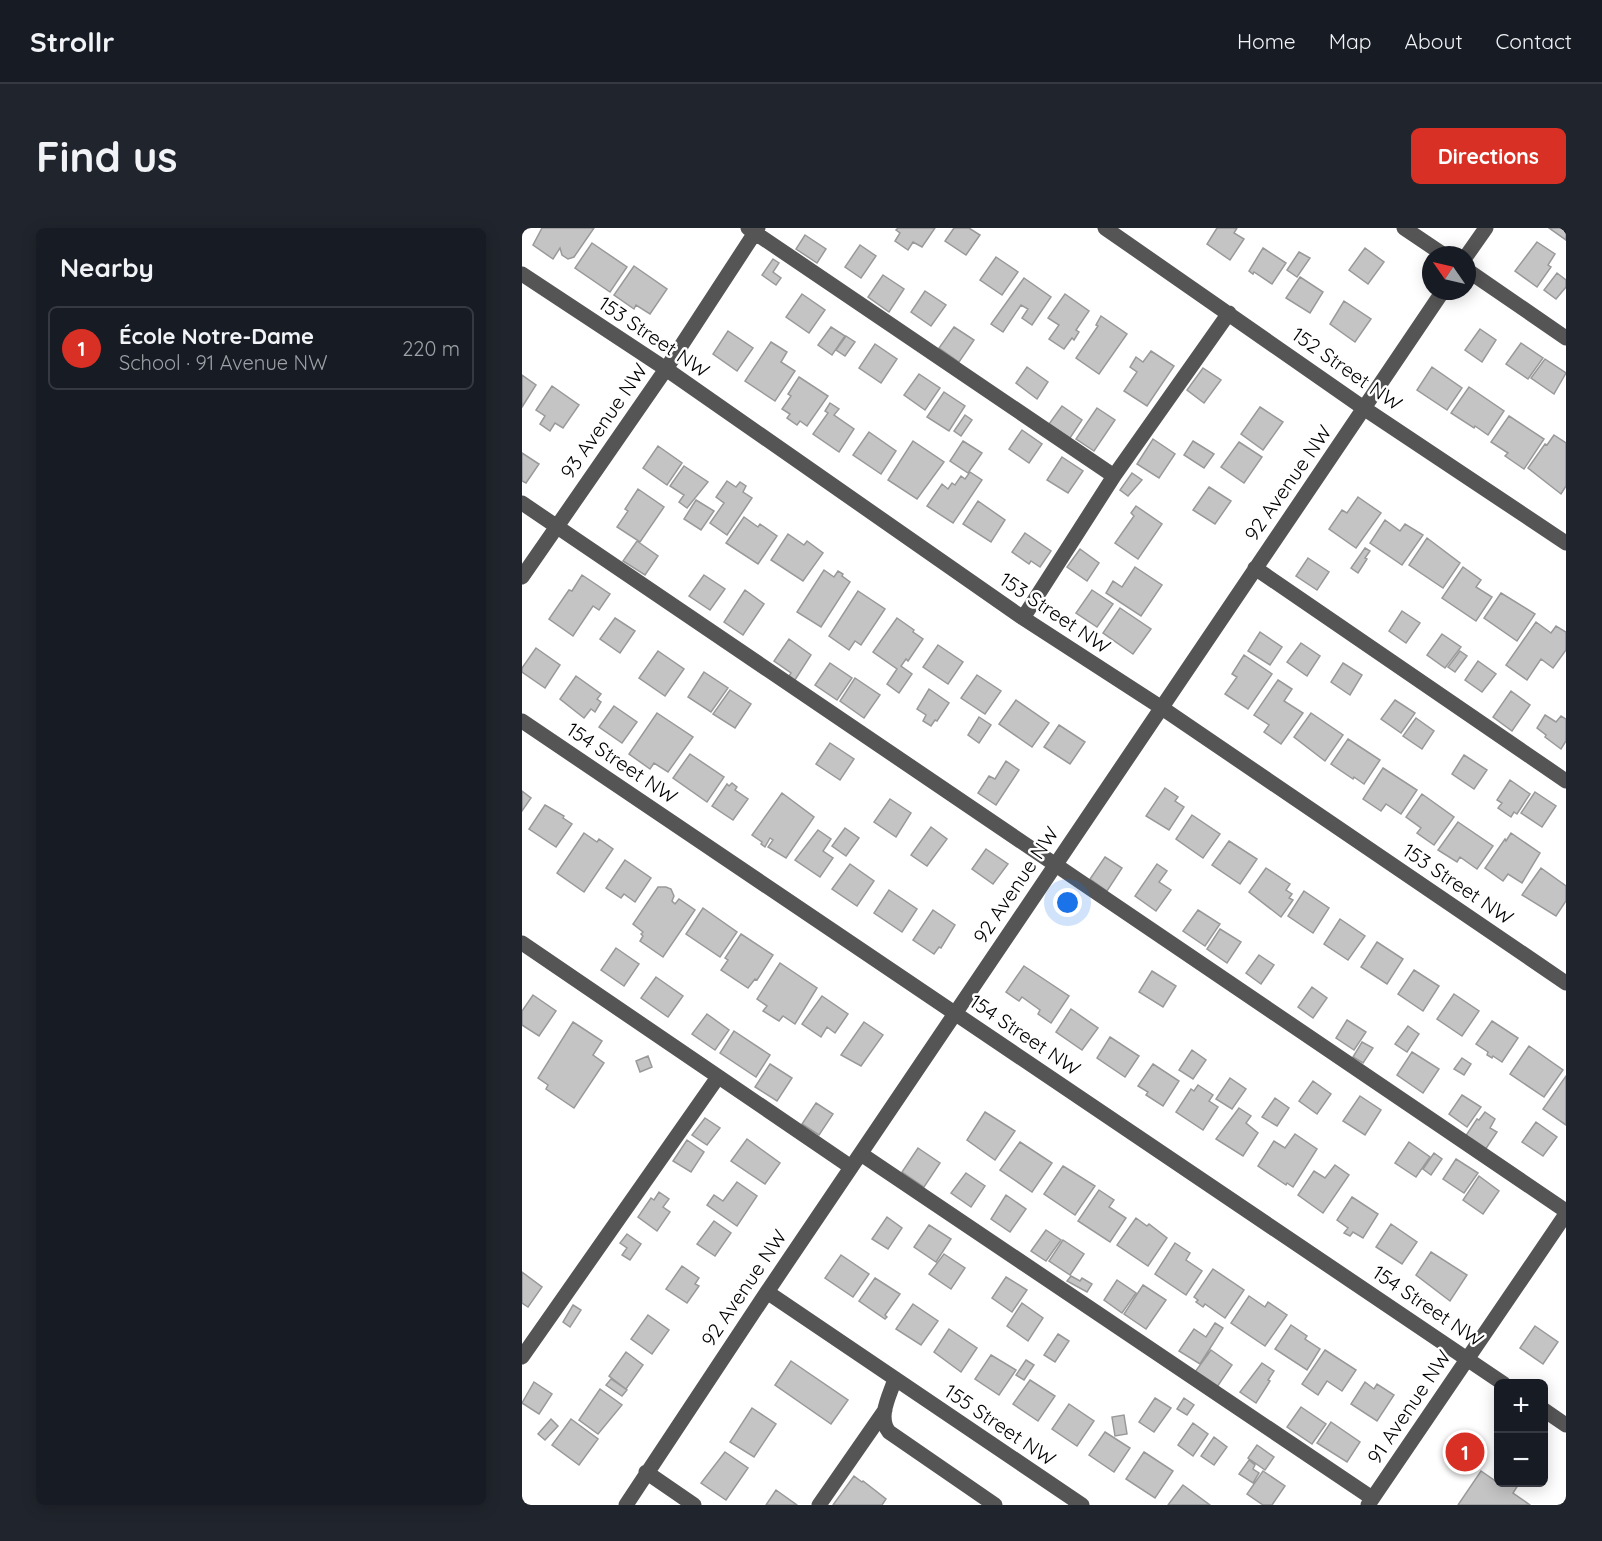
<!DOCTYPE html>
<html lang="en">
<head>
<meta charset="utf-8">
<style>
  :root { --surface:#171b24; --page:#20242c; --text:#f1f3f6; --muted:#9ea1a6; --line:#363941; --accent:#d93025 }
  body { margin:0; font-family:Quicksand,sans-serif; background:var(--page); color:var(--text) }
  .controls { position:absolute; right:18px; bottom:18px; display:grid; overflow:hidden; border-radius:9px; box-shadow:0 3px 15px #0003 }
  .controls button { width:54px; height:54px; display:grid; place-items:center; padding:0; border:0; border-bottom:2px solid var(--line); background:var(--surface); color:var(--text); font:30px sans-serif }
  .compass { position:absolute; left:900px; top:18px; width:54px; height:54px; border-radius:50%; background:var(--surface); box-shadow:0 3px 15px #0003; rotate:304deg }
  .you { position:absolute; left:546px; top:675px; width:21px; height:21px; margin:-15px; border:4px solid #fff; border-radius:50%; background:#1a73e8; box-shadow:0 0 0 9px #1a73e833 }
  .badge { display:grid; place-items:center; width:39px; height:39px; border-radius:50%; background:var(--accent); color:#fff; font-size:20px; font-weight:700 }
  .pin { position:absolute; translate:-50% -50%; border:3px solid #fff; box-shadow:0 2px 6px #0006 }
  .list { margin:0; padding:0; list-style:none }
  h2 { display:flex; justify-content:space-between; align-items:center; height:78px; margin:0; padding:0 24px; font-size:26px }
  h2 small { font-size:20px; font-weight:400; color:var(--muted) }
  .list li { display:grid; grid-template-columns:39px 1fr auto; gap:18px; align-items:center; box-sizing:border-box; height:84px; margin:0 12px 12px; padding:0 12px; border:2px solid var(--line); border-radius:9px }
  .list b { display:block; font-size:22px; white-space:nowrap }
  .list p { margin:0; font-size:20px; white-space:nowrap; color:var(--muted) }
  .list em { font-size:20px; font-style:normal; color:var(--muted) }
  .map { position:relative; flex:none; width:1044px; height:1277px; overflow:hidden; border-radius:9px }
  header { display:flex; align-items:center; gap:36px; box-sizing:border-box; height:84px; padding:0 30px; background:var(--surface); border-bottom:2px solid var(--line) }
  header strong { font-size:28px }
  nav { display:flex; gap:33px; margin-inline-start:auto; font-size:21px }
  .intro { display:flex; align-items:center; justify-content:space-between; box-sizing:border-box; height:144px; padding:0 36px }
  h1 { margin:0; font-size:42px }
  .button { padding:15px 27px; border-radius:9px; background:var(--accent); color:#fff; font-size:21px; font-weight:700 }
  main { display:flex; gap:36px; padding:0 36px }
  aside { flex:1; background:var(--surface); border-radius:9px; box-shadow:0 3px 15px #0003 }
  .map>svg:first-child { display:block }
</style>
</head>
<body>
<header>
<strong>Strollr</strong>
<nav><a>Home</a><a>Map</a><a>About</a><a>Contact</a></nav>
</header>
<div class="intro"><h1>Find us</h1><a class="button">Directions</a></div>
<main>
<aside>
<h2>Nearby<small></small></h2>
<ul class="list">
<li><span class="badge">1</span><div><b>École Notre-Dame</b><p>School · 91 Avenue NW</p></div><em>220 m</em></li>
</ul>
</aside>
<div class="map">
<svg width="1044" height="1277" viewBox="0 0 1044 1277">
  <rect width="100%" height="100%" fill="#fff"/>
  <path fill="#c4c4c4" stroke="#999" stroke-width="1.5" d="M20,0H72L52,29L46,31L40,27L38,20L31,31L11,17Z
    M376,0H413L400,19L391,14L386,22L373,13L378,5L374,2Z
    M432,0H447L458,7L444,27L423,13Z
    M695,0H715L712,5L722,11L708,32L685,16Z
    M1027,0H1044V12Z
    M283,7L304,21L295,35L274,21Z
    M1015,14L1033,26L1026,37L1029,39L1015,59L993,43Z
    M70,15L105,39L88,64L53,40Z
    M338,17L354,28L339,50L323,39Z
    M741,20L764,35L750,56L732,44L731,46L727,43Z
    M843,20L862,34L846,56L827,42Z
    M777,24L788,30L775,49L765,42Z
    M474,29L496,44L480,67L458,52Z
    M251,31L257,35L251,44L259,50L254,57L240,47Z
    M112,38L145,61L128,86L114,77L112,81L92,67Z
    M1035,45L1044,52V59L1034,71L1022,62Z
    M361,47L382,61L367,84L346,69Z
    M778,49L801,64L788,85L764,70Z
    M502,50L529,69L510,97L500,90L506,81L499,77L481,104L469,96Z
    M403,63L424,77L409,98L389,84Z
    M280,66L303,82L287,105L264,89Z
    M543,66L567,83L554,102L557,104L552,112L550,110L542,121L527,111L537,97L526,90Z
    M822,73L849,91L833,114L808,96Z
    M579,88L605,106L577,146L554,130L576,98L574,97Z
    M309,99L323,108L310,127L296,117Z
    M432,99L452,112L437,134L417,120Z
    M958,101L974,112L960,134L943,122Z
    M206,103L231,120L215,143L191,126Z
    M324,108L333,114L323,128L314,122Z
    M249,114L265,124L259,134L273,143L253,173L223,153Z
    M999,115L1021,130L1006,151L984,136Z
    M353,116L375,131L359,155L337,140Z
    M629,123L652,138L625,178L602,163L615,144L608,139L614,129L621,134Z
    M1023,131L1044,145L1032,166L1009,150Z
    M505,139L526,154L515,171L494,155Z
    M910,139L940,160L925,182L895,162Z
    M681,140L699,152L682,175L665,162Z
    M397,146L418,160L403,182L382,167Z
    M0,147L14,157L0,179Z
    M277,149L306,168L285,198L278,193L275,197L265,190L268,186L260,181L269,168L266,166Z
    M30,158L57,177L41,200L33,195L28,203L18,196L23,188L14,182Z
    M947,159L982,183L966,207L953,198L952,200L929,185Z
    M422,164L443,178L427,203L405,189Z
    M308,175L317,181L312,187L332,201L317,224L291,206L306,185L303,183Z
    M540,178L560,192L548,210L527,196Z
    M738,179L761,194L741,222L719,206Z
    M575,180L593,192L572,223L554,211Z
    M443,187L450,192L439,208L432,203Z
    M987,188L1022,211L1002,241L983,228L986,225L969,214Z
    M500,202L520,216L507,235L487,221Z
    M347,204L374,223L359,246L331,227Z
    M1032,207L1044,215V258L1039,266L1006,240L1023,216L1025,217Z
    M631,211L653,226L637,250L615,236Z
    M391,213L422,234L395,271L366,252Z
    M441,213L460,225L446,245L428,233Z
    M671,213L692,226L682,240L662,227Z
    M717,214L740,229L722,255L699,239Z
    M136,218L160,235L145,257L121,240Z
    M0,225L17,236L4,255L0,253Z
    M540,229L561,243L546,265L525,252Z
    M162,238L186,254L165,280L157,274L162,267L148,258Z
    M448,244L460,252L431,295L405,278L420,256L426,261L430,255L433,257L439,248L443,251Z
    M610,245L620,252L606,268L598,262Z
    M205,253L214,259L218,254L224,258L221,264L230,270L205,307L188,295L202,275L194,269Z
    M687,259L709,273L693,296L671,282Z
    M116,261L142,279L118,314L95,299L106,283L103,281Z
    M836,269L859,285L834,320L807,301L820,282L825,285Z
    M174,272L192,283L179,302L162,291Z
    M456,273L483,292L469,314L441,296Z
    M614,278L640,296L616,331L593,315L612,288L609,285Z
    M222,289L236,299L238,296L255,308L236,336L204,315Z
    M863,292L878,303L883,296L901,307L880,337L848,315Z
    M503,305L529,323L518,339L509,333L507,336L490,324Z
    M266,306L282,317L285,313L301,325L281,353L249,332Z
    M905,310L938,335L921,360L887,337Z
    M115,313L136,328L123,347L101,333Z
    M843,320L848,323L843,330L845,331L836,345L829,340Z
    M558,321L577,335L565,353L545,339Z
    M786,330L807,344L795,362L774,348Z
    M613,339L640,357L619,388L584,365L591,353L600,359Z
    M941,339L959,352L954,359L970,369L954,393L920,370Z
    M302,342L312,349L316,343L321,346L320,348L328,354L299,399L275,384Z
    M60,347L88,366L77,382L71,378L51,408L27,391L47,362L50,363Z
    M182,347L203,361L188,382L167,368Z
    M223,362L242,376L221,407L202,394Z
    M570,362L591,376L575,399L554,385Z
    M336,363L363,381L339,417L333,413L327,422L307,408Z
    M979,365L1013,386L995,413L962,390Z
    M598,380L629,401L611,426L581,405Z
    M880,383L898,395L884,415L867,403Z
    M93,390L113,403L98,425L78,411Z
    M375,390L392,402L391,404L401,411L386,433L384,431L379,438L390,446L377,465L365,456L375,441L351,424Z
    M1014,394L1029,405L1034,398L1044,404V422L1031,440L1019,431L1005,452L984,437Z
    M738,404L760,419L748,437L726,423Z
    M920,406L939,419L923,440L905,427Z
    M267,411L289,427L271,455L265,451L269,445L252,433Z
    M779,415L798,428L785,448L765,434Z
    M416,417L441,434L426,456L401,439Z
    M14,420L38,437L23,460L0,444V440Z
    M136,423L162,441L143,468L117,450Z
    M938,423L945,428L933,444L926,439Z
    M722,427L750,446L726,481L703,466L715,449L710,446Z
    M956,433L974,446L960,464L943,452Z
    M308,435L330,450L315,472L293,457Z
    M821,435L840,447L828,467L809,454Z
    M182,444L206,460L189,484L166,469Z
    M455,447L479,463L463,486L439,470Z
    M54,448L79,466L75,471L79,474L73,484L69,481L62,490L38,471Z
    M333,450L358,467L342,490L318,473Z
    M756,452L770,461L762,473L781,485L759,516L742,504L747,497L732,487Z
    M407,461L427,475L415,493L413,492L409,498L401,493L404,487L395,481Z
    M208,462L229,476L213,500L191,486Z
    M989,463L1008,477L990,503L971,489Z
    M494,472L527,495L510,519L477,496Z
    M873,472L893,485L879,505L859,491Z
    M92,478L115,494L100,515L77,499Z
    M135,485L171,509L146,544L132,535L128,541L107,526Z
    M789,485L821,507L803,533L772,509Z
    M1023,487L1034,494L1039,488L1044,491V513L1039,521L1023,509L1024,507L1015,500Z
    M457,489L469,497L457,515L446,507Z
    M894,490L912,503L900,521L881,508Z
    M537,497L563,514L548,536L522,519Z
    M826,511L858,532L842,556L832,549L831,551L809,536Z
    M308,515L332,531L318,552L294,536Z
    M168,526L202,549L185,574L151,550Z
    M942,527L965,542L952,561L930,546Z
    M484,533L497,542L474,577L456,565L467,548L473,551Z
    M861,540L895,562L879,586L864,576L859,583L841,571Z
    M988,552L1008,566L995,586L992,584L989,589L976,580L980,575L975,572Z
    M210,555L215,559L213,562L226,571L211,592L190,578L205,556L207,558Z
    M643,560L656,569L653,573L662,579L647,602L624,588Z
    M0,563L9,570L0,583Z
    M1013,564L1034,578L1020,599L999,585Z
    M260,565L292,589L264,630L246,619L251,612L248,610L243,619L239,616L240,614L230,607Z
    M900,566L932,589L912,617L895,605L899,600L884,589Z
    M368,571L389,585L374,609L352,594Z
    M23,577L42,588L41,590L50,596L34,619L7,601Z
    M670,587L698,606L681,630L654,611Z
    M936,594L971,618L955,641L938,629L935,634L916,622Z
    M409,599L425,611L405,638L389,627Z
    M323,600L337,610L324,628L310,618Z
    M296,602L309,611L301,623L311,630L298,649L273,632Z
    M62,605L75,614L77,611L91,621L62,664L35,645Z
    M989,605L1018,625L1000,655L986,646L981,653L963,640L983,611L984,613Z
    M707,613L735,631L718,656L690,637Z
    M464,621L486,636L471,656L450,641Z
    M583,629L600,640L585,663L568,651Z
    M103,632L129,650L113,674L102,666L99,670L84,660Z
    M328,636L352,653L335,678L310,661Z
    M635,636L645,643L637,654L649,662L634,683L613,668Z
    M744,640L768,656L764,662L770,666L767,670L771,672L759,689L727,664Z
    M1019,640L1044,658V673L1034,688L1000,667Z
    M136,659H144L149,661L152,668L150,673L153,676L157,671L173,682L141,729L118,713L121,708L119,706L121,704L111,696Z
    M367,662L395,681L380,704L352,685Z
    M782,663L807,680L791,705L766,688Z
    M181,680L215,704L198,729L164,706Z
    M411,682L433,697L419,720L417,719L412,726L391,712Z
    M676,682L698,696L683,718L661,703Z
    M818,691L843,708L826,732L802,716Z
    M698,701L719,714L705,735L685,721Z
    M219,706L251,727L235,752L233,751L226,760L199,742L206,732L203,730Z
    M855,714L881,731L865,756L839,739Z
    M94,720L117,736L102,758L79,742Z
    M737,727L752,737L739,756L724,745Z
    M258,735L295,760L273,796L261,788L257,793L241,783L245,778L235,771Z
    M502,738L547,768L529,795L516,786L518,782L500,769L497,773L484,764Z
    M892,742L917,758L901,783L876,766Z
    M630,743L654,758L641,779L617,764Z
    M134,749L161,768L146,789L119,770Z
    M790,759L805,770L791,790L776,779Z
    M932,766L957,783L940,808L915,791Z
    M11,767L34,783L17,808L0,797V783Z
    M300,768L326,786L313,805L305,799L299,809L280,796Z
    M549,781L576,800L560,822L534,804Z
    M185,786L207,802L193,822L170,806Z
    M825,792L844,804L832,822L814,810Z
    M970,793L996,810L980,834L971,828L970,830L965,827L966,824L954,816Z
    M51,794L80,813L71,827L82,835L52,880L24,861L26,857L16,850Z
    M342,794L361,807L339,838L319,827Z
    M886,798L897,806L885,824L873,816Z
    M212,803L248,827L234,849L198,825Z
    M588,809L617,828L603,849L575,830Z
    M840,814L851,820L841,835L831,829Z
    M1007,818L1041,842L1022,869L988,846Z
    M670,822L684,832L671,851L657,842Z
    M890,824L917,841L901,865L875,847Z
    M126,828L130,839L118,844L114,833Z
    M940,830L949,836L942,847L932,841Z
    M248,836L270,850L255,873L233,859Z
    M631,836L657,853L641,878L624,867L626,864L616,858Z
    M1044,848V897L1021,881Z
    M708,850L724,861L710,881L694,871Z
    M791,853L809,866L795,886L777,873Z
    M676,857L691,867L687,873L696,879L681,902L654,884L669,861L672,863Z
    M940,867L959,879L945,899L927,886Z
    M838,868L859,882L843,907L821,893Z
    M753,870L767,880L755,898L740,889Z
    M294,875L311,886L297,907L280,896Z
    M717,880L729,888L724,895L736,905L721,928L694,911Z
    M463,884L493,903L473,932L445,912Z
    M963,884L973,891L968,900L975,904L961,925L941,912L955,891L957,892Z
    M183,890L198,900L185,917L170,907Z
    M1014,894L1035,909L1021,928L1000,914Z
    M773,906L795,921L771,959L765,955L764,957L736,938L752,913L763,920Z
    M225,911L258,935L243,956L209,933Z
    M165,912L182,924L169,944L151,933Z
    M498,914L530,935L510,964L478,942Z
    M887,914L908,929L894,949L873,935Z
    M396,920L418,935L402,959L380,944Z
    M912,925L920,931L909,947L901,941Z
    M934,931L956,945L942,965L921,951Z
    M813,937L827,947L801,985L776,967L792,943L803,950Z
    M541,938L573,958L553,987L522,966Z
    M444,945L463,958L449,979L429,965Z
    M957,948L977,963L961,986L941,972Z
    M215,954L235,968L215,998L185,977L192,967L201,973Z
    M577,962L592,972L587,979L604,990L588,1014L556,993Z
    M137,964L147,971L141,979L148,984L135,1003L116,989L129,970L132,972Z
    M484,967L504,981L488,1004L469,991Z
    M830,969L856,986L841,1010L831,1004L828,1008L822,1005L826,1000L815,992Z
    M365,989L380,1000L366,1021L350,1011Z
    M614,990L625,998L627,996L645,1010L626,1038L595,1017Z
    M192,993L209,1005L193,1028L175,1016Z
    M869,996L895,1014L880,1036L854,1019Z
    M407,997L429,1011L414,1034L392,1019Z
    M524,1002L539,1012L524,1033L509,1023Z
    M105,1006L119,1016L108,1032L100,1027L105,1020L98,1015Z
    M541,1012L562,1026L548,1047L527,1033Z
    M653,1015L668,1025L664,1032L680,1043L664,1067L633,1046Z
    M909,1024L945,1047L928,1073L894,1047Z
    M422,1026L443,1040L429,1061L407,1046Z
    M319,1027L347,1046L331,1069L303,1050Z
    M160,1038L177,1050L173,1056L177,1058L165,1075L144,1061Z
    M691,1041L722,1062L703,1090L683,1076L681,1079L674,1074L676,1072L672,1069Z
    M0,1044L20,1059L6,1079L0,1075Z
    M549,1048L558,1053L560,1050L570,1056L565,1064L545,1053Z
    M484,1049L505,1062L490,1084L470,1070Z
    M353,1050L378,1066L363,1087L365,1089L363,1091L337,1073Z
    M595,1052L614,1065L600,1085L582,1072Z
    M621,1057L644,1072L624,1101L602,1086Z
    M727,1068L743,1079L746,1074L765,1087L743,1118L709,1095Z
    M500,1075L521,1090L506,1113L485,1098Z
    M391,1076L416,1093L399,1117L374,1101Z
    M51,1077L59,1082L48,1099L41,1094Z
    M126,1087L147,1102L130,1126L109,1111Z
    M693,1095L701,1100L678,1136L657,1123L672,1101L684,1109Z
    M769,1097L785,1108L783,1111L798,1121L785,1142L753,1121Z
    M1013,1098L1036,1114L1021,1136L998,1120Z
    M427,1101L455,1120L439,1144L412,1124Z
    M536,1106L547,1113L533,1134L522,1127Z
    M689,1122L710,1137L695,1159L673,1144Z
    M803,1122L834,1142L820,1163L805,1153L796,1167L780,1156Z
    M104,1124L121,1137L104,1161L87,1148Z
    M469,1127L494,1142L477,1167L453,1151Z
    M504,1132L512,1137L502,1152L494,1147Z
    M269,1133L326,1172L309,1196L253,1157Z
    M740,1135L752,1143L746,1152L748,1153L734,1175L718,1164Z
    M89,1151L105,1162L100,1168L84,1157Z
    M508,1152L533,1168L516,1193L491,1176Z
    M12,1154L30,1166L17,1186L0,1175Z
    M843,1154L852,1161L855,1156L872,1167L855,1193L829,1176Z
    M78,1161L100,1177L76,1206L57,1192Z
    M633,1170L649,1180L632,1204L617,1194Z
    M662,1170L672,1177L665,1187L655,1181Z
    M547,1176L572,1193L555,1218L530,1201Z
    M779,1179L804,1196L790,1216L765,1199Z
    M230,1180L254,1196L232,1229L208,1214Z
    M602,1187L605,1206L593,1208L590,1189Z
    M29,1191L36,1198L23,1212L16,1206Z
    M49,1191L76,1211L57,1237L30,1217Z
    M809,1194L838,1214L825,1234L795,1215Z
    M671,1195L686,1206L671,1228L656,1217Z
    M583,1204L608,1220L592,1244L567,1227Z
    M692,1209L705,1219L692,1237L679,1228Z
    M735,1217L752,1229L743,1242L726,1230Z
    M203,1224L226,1240L204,1272L179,1255Z
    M622,1224L651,1243L633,1270L604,1251Z
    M727,1232L733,1237L731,1241L737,1245L731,1255L717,1246Z
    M741,1243L763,1258L750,1277H741L725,1266Z
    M959,1243L978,1256L980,1254H998L991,1265L1008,1277H936Z
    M332,1248L340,1254L341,1253L364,1271L360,1277H311Z
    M661,1257L688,1277H646Z
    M254,1262L275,1277H244Z"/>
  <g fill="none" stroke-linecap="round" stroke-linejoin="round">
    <path stroke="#555" stroke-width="15" d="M226,0L592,248
      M583,0L843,181L1044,315
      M882,0L922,27
      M945,27L964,0
      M945,42L1044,110
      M0,46L144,141L501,390L640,480L1044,755
      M0,275L1044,983
      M733,340L1044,553
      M0,349L144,141L236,0
      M501,390L592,248L707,85
      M0,493L982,1156
      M0,715L329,939
      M339,926L850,1270
      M245,1064L560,1277
      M0,1129L196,849
      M373,1151C368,1167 355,1189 367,1204L473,1277
      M1022,1182L1044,1197
      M124,1244L172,1277
      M104,1277L245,1064L921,63
      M297,1277L363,1182
      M846,1277L1044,986"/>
  </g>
  <g text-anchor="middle" stroke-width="5" stroke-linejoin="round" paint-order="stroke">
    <g font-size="20" fill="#000" stroke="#fff">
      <text transform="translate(132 109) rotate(34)" y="7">153 Street NW</text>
      <text transform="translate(825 141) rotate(35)" y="7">152 Street NW</text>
      <text transform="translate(82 193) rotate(-55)" y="7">93 Avenue NW</text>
      <text transform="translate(766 255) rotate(-55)" y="7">92 Avenue NW</text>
      <text transform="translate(533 385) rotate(34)" y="7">153 Street NW</text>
      <text transform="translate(100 535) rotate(34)" y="7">154 Street NW</text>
      <text transform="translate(936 656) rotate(34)" y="7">153 Street NW</text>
      <text transform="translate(494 657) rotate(-56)" y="7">92 Avenue NW</text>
      <text transform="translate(503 807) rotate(34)" y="7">154 Street NW</text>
      <text transform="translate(222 1060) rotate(-56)" y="7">92 Avenue NW</text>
      <text transform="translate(906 1078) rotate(34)" y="7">154 Street NW</text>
      <text transform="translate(887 1179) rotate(-56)" y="7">91 Avenue NW</text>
      <text transform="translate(478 1197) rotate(34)" y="7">155 Street NW</text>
    </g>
  </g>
</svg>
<div class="controls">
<button>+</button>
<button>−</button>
</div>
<svg class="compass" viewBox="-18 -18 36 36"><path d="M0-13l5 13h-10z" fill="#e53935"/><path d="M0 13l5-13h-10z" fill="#9ea1a6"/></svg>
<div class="you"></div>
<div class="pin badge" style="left:943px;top:1224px">1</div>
</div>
</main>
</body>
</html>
